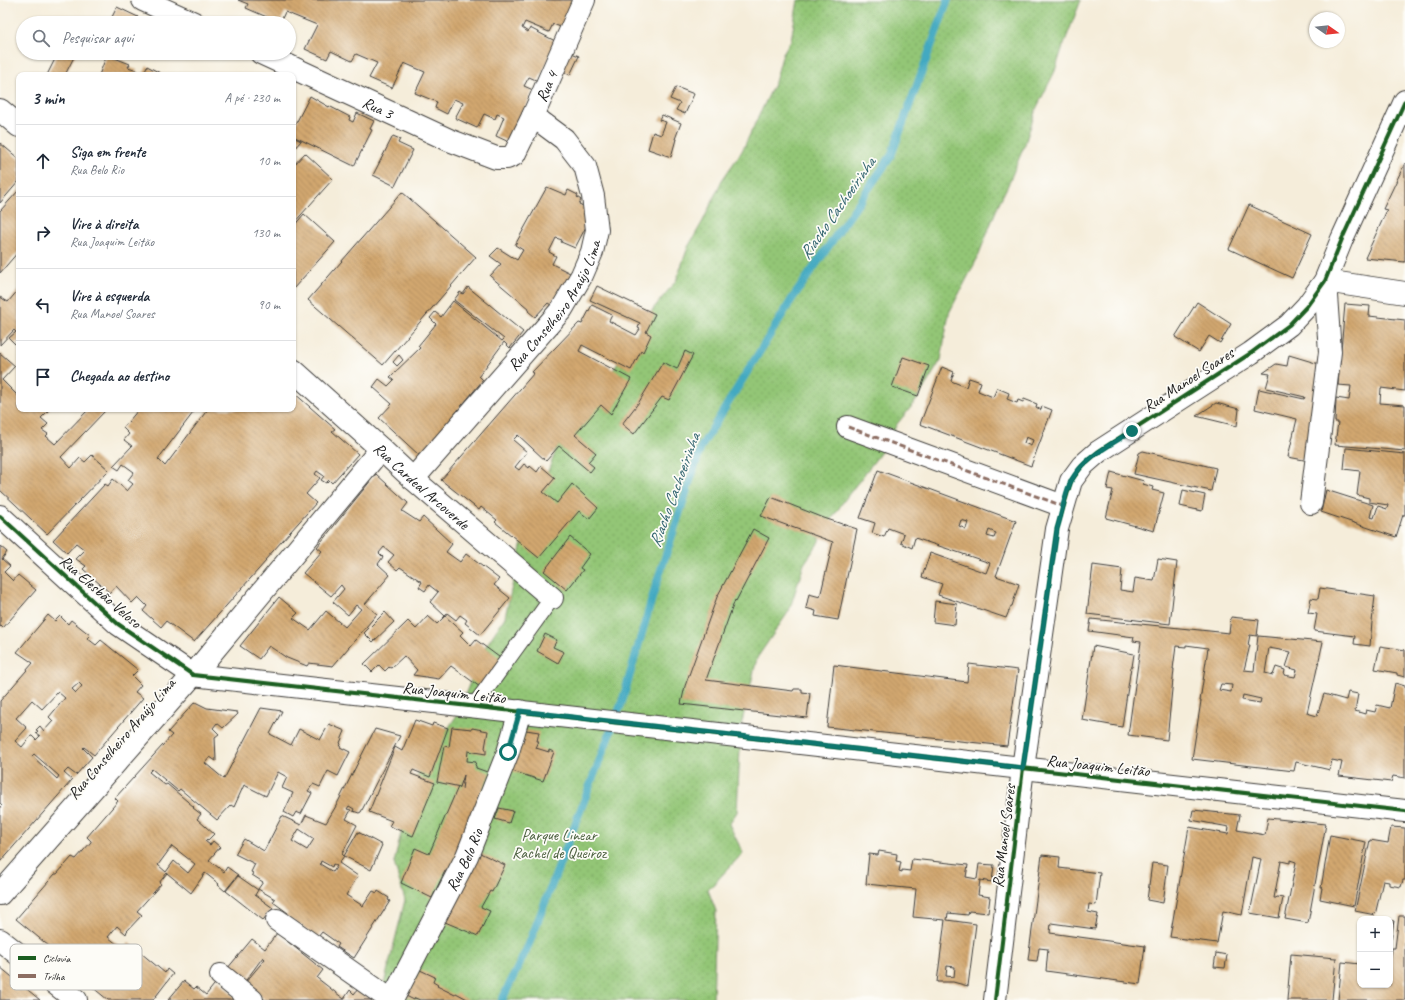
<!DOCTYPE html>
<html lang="pt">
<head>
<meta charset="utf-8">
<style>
  :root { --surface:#fff; --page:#f6f6f7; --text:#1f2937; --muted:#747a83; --line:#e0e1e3 }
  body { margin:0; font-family:Caveat,sans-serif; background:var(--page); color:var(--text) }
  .controls { position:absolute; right:12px; bottom:12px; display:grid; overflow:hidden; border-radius:8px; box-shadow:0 1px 3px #0004 }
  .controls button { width:36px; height:36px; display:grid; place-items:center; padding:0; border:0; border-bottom:1px solid var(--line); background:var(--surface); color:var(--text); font:20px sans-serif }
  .compass { position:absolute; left:1309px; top:12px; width:36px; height:36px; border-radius:50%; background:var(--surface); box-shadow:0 1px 3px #0004; rotate:104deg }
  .stop { position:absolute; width:12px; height:12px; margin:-9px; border:3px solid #0f766e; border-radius:50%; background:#fff }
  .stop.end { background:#0f766e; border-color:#fff; box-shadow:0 1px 4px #0008 }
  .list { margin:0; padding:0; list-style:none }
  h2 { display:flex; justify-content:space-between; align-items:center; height:52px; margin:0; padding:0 16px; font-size:17px }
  h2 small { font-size:13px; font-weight:400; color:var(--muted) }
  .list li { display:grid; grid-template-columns:26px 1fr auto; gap:12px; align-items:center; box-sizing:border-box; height:72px; padding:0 16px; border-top:1px solid var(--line) }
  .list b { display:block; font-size:15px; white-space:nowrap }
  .list p { margin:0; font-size:13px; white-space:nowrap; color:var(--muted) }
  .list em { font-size:13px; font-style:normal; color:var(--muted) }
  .icon { flex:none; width:22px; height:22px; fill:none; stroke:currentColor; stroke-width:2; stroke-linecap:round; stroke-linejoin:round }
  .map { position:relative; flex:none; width:1405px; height:1000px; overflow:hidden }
  .search { position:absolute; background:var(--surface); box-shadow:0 1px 3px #0004; left:16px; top:16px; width:280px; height:44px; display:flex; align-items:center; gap:10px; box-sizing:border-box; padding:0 14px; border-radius:22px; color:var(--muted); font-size:15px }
  .panel { position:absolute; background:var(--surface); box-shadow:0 1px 3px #0004; left:16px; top:72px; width:280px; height:340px; border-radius:8px }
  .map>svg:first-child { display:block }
</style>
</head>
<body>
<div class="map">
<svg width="1405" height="1000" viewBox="0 0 1405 1000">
  <defs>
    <pattern id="grass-dots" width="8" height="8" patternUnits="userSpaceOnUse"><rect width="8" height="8" fill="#93c676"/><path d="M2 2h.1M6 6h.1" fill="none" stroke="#7eaa66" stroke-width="1.8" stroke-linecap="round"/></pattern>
    <pattern id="building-back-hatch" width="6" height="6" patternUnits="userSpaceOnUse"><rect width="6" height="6" fill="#d2a770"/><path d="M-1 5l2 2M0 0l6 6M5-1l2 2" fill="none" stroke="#aa875b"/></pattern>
  </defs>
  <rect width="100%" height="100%" fill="#fdfcf7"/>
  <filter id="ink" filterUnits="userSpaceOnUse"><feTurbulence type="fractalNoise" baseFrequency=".025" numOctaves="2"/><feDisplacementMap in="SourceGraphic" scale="8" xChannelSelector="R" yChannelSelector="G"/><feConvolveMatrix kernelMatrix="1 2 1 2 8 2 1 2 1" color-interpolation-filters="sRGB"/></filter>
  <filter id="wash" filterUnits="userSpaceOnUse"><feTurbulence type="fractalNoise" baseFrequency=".012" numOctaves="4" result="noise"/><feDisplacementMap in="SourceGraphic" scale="16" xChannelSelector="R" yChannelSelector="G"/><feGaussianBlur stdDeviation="0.9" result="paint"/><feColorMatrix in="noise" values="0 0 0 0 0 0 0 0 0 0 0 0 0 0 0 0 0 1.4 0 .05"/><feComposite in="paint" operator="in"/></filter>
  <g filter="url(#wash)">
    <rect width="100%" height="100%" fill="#f5edda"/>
    <path fill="url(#grass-dots)" stroke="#587149" d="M798,0H1081L1062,49L1055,71L1036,109L1025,144L1008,185L999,203L977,259L949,313L941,360L916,401L897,424L885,447L843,502L822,534L817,545L804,564L789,611L757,658L741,726L737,812L729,824L743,853L708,890L716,911L713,1000H380L405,900L394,863L413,782L457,715L482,652L505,617L521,547L533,515L535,505L560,440L583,426L614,369L653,309L676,281L688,247L703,221L722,180L742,151L775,82L783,53L791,40Z"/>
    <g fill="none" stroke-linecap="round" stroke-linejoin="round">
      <path stroke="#42a9c1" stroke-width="8" d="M502,1000L529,944L622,702L655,588L701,447L792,299L891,156L948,0"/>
    </g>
    <g id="blocks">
      <path fill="url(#building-back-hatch)" fill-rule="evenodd" d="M238,0H576L563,28L553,24L549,32L525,22L522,28L528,32L530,28L557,42L538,81L529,77L524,86L533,90L511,143L496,136L504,117L497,114L495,119L484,114L477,128L455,118L463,103L454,99L447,114L435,108L437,102L415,93L425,72L404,63L392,88L369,78L377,63L356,54L352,61L331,51L327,59L305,49L317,25L285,12L280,23H269L267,22L269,18L246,8L248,4Z
        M117,7L138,17L135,23H109Z
        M569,52L579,56L570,75L560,70Z
        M58,53H76L65,75H47Z
        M107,55L130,64L128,67L137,70L135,75H99Z
        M147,66L164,75H143Z
        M676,87L694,94L685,114L676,110L680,103L670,99Z
        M310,96L329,107V106L350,117L349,120L353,122L357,113L374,121L370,129L372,130L354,166L293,136V129Z
        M662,115L681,123L675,139H676L671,157L648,149L653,132L661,135L666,122L659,120Z
        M393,136L400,139L398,143L413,150L395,186L373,175Z
        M293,137L301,141L293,150Z
        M0,143L19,159V181L0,203Z
        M305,153L333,179L293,224V166Z
        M1405,163V262L1365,258L1387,210L1383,209Z
        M547,187L566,195L568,190L578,195L577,197L581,200L579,204L594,211L575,248L561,242L562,240L556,238L549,252L556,256L552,264L574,275L551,305L548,303L535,317L528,311L529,309L490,276L501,264L490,256L498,248L517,260L523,250L515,245Z
        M19,190V251L0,273V211Z
        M402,192L476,257L383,365L308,300Z
        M1249,205L1312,234L1292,278L1229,249Z
        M304,214L335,242L293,289V227Z
        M597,286L655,314L646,332L651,335L643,352L641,351L631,370L582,345L579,351L631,379L611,414L601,405L575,435L596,453L588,462L594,467L590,472L559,446L546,461L518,435L513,440L527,452L515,467L519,470L524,464L529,468L530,466L537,472L541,466L555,478L543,492L557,503L572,484L598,508L589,519L579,511L539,558L495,522L497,520L481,507L479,510L441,480L534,373L532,372L579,323L582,324L592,305L612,315L609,321L636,335L640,329L638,328L640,323L590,300Z
        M468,287L523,332L510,348L504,342L479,376L483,380L420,456L379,418L392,404L373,387L379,379L388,386L394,380L390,377L420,348L418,346L436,324L430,318L435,312L441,317L453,301L502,341L504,339L454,300L460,292L463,294Z
        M19,289V340L15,344L9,338L16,332L14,330L0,345V297L8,302Z
        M1197,302L1231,324L1220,343L1209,336L1199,352L1175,337Z
        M1345,304L1370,306L1369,316L1405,320V391L1381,388L1380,403L1405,405V451L1335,445L1338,422H1335L1336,398L1349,400L1351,386L1338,385Z
        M685,351L693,355L669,400L662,397L634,434L622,424L639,402L663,362L677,369Z
        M0,353L15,366L2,380L18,396L19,395V409H50L41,418L48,424L42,430L48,434L46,436L55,444L89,409H102L105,411L61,457L71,468L80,458L85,462L92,455L109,470L47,534L0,490Z
        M399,355L403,360L397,366L393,362Z
        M1289,355L1319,364L1309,461L1288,457L1297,419L1255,409L1259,389L1304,399L1305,397L1266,388L1270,374L1263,373L1276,364L1287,366Z
        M903,357L929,366L918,396L892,387Z
        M942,367L954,372L951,381L966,387L969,378L981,382L978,391L993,397L997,388L1009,393L1007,399L1017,403L1018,400L1023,402L1024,399L1037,404L1036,407L1041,410L1042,406L1052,410L1031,466L920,424ZM1026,437L1033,440L1031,446L1024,443Z
        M293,392L335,429L332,431L358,454L332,483L329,480L326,483L321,480L324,476L317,471L315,474L320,478L306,494L316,503L265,560L266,561L194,642L166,621L161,627L143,611L147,606L138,597L132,603L116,586L110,593L83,569L86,566L76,559L85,550L76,543L67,553L53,540L105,484L108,486L113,479L127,491L133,484L128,480L134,472L123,464L119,470L113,466L132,446L124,440L129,434L123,428L139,409H196L158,459L165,466L208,409H293Z
        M1216,403L1239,409L1237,426L1196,416Z
        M1346,448L1405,454V515H1403L1396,537L1321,512L1326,490L1373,505L1370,517L1374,518L1378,506L1387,509L1388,505L1369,502V498L1357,495L1360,471L1344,469Z
        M1143,451L1216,468L1211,491L1134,474L1139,453Z
        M878,470L1016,521L996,576L1019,584L1012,606H1011L1006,618L938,595L942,584L922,577L930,553L986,573L990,563L915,538L912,548L901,543L904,534L888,528L884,537L872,533L875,523L860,518ZM961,520L968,522L966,529L959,526ZM989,530L996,533L994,538L987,536Z
        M1111,472L1144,481L1143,484L1153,487L1152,490L1164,493L1154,531L1106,518L1113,490L1107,489Z
        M376,474L408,503L402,511L419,522L423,517L452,544L446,552L460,562L466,554L499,579L494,585L510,598L480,635L465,623L467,620L460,615L456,620L447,613L445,616L430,602L438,592L429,585L425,591L419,587L422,582L400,567L397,570L388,562L394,555L384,547L379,553L383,557L378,564L390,575L365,604L377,614L333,666L309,663L307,666L287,658L269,646L259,659L240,646L279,597L298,613L293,618L310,630L326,611L345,627L361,609L356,605L348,615L333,602L344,589L341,585L331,596L303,573L322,551L317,547Z
        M1183,490L1205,495L1202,511L1180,506Z
        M771,497L824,518L857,529L838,620L815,616L816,611L806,608L809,594L820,597L833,542L761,516Z
        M753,529L769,538L736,601L735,600L706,680L793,691L794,689H802V692L810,693L807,718L681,704L685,686L717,597Z
        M570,537L590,554L580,568L583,570L567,590L544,571Z
        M0,546L7,552L2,559L10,566L4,572L13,581L18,575L36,590L3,628L1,626L0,627Z
        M1158,559L1177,562L1170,624L1087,614L1093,565L1122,569L1120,590L1133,592L1135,578L1154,581Z
        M1320,588L1375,596L1372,622L1370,646L1354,644L1355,636L1314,631L1317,614L1308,613L1311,598L1318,599Z
        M935,601L957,604L955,625L933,622Z
        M385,612L394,622L373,642L364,633Z
        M48,615L55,621L60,616L68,624L71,620L90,635L87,638L96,645L101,640L138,670L132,676L141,685L135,692L143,698L94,755L84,747L83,748L92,757L76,775L68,769L64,773L72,780L0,862V807L2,805L0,803V701L33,663L17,652ZM79,683L82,686L76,693L72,689ZM58,692L65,698L49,717L53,721L44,731L40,726L36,730L38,731L36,733L40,736L36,740L32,736H31L22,747L15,741L27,728L16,718L32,700L42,709ZM34,754L59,776L57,779L32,756Z
        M428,616L437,624L445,616L463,632L460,635L471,646L476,640L503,660L480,687L451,666L439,679L413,675L417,670L404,656L391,668L389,667L385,671L379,665L372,672L364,664L408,621L416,629Z
        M1231,617L1259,620L1257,636L1250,635L1248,645H1250L1244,670L1254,671L1258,636L1323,642L1307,713L1317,716L1324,694L1346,700L1348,692L1358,694L1355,711L1365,714L1366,710L1375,712L1377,705L1390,708L1395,683L1405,686V778L1393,776L1391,782L1339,776L1342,762L1332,760L1330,770L1296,762L1294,771L1192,759L1201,701H1200L1208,648L1186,645V647L1176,646L1173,669H1174L1167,740L1128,735L1141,642L1133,641L1134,637L1089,631L1091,619L1229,633ZM1269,648L1291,652L1286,667L1297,670L1295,677L1284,675L1285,670L1276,667L1273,675L1265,673ZM1221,684L1232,685L1231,692L1219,690ZM1243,695L1261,699L1260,703L1242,700Z
        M545,634L557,640L553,647L564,652L558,663L537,651Z
        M1093,646L1134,654L1132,667H1131L1122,727L1082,720Z
        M1380,646L1405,650V677L1397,675V673L1375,669Z
        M969,664L1018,670L1007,746L827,727L834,665L967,682Z
        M195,702L207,708L237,712L238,714L223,728L217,723L213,728L219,734L215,737L216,761L210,757L205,763L224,779L261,708L282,711L270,734L291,745L299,729L320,740L329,724L345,731L340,743L341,744L340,747L350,752L338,776L328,771L320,787L313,784L308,791L312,793L301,814L296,812L293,817L284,812L293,793L282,788L287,777L278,772L266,796L244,785L234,807L231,805L217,820L180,789L178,791L152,769L149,772L165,785L167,784L194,807L193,808L201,814L197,819L214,834L208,840L207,839L205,841L210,845L213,841L220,847L209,860L224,872L227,867L238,875L225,891L218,885L219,884L205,873L191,893L167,873L159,883L161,884L154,892L137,911L142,915L127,931L126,934L117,926L108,937L123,949L129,943L165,973L167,969L173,974L153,1000H108L91,986L94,983L16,919L55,874H57L72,857L76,859L91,842V841L87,837L118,801L115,798L172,735L168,732ZM172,846L195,864L188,873L174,861L166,872L158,865Z
        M415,720L432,726L433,723L448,728L430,777L413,770L411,774L435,783L413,836L389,826L392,821L369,812L395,747L402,751Z
        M452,727L472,729V728L488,731L485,748L486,749V754L468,751L467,761L476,762L475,765L476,766V768L490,773L450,873L445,871L432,898L401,883L415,848L429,854L458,787L462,789L464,775L460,787L437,782L444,746L449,747Z
        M375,729L400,736L361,812L359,813L353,811L354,809L349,806L347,809L351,810L346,819L357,825L342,854L344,856L339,863L358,876L346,895L363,906L373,891L377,893L378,891L389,898L388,900L390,901L354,958L337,947L339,944L322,932L318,937L285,916L288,913L273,902L275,899L258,889L263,882L252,875L253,873L251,872L255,864L235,854L244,839L264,851L282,816L301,825L306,815L326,823L336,806ZM299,829L314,839L307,850L292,841ZM321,861L332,867L333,864L337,866L333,872L320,864Z
        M526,730L539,732L537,741H539L536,748L549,752V750L554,752L543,781L512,771Z
        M499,808L513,811L509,823L495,819Z
        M1193,810L1240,815L1237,830L1265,835L1268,818L1326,824L1308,923L1285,919L1296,862L1290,860V863L1281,861L1274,898H1276L1277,897L1283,898L1279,918L1250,913L1261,859L1252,857L1242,915L1223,911L1217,943L1170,937L1189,827L1228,834L1229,827L1191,820Z
        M1391,827L1405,828V880H1403L1401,887L1389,885V882L1383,881L1375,915L1355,911L1370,840L1388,843Z
        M358,832L382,845L371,870L344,856Z
        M1330,835L1366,842L1354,906L1320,899L1322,888H1321Z
        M879,851L897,854L896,861L901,862L899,871L902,872V870L910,871L912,859L968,865L966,877L977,879L979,864L994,865L992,882L980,880L978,895L990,897L988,913L969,911L968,915L948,913L947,920L976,924L968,986L953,982H937L945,920L913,917L916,889L866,884L869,854L878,855ZM947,966L955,967L954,977L946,976Z
        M480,853L505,865L492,892L490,891L481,907L490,911L478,936L445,922Z
        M1042,855L1060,857L1059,868L1100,873L1096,905L1089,904L1088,912L1098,914L1095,929L1051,923L1050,933L1145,946L1140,984L1046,971L1048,949L1039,948L1037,961L1028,960Z
        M1152,863L1168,865L1163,903L1147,900Z
        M238,876L258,890L255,895L273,908L263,920L226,891Z
        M1399,916H1405V1000H1338L1342,962L1360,964V985H1390V964L1392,948H1395Z
        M1390,920L1394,921L1391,939H1390Z
        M277,933L323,970L317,978L344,999L350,990L354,994L358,989L373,1000H265L245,983L265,959L263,957L244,983L227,969L252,939L265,949Z
        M1216,953L1227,955L1225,968L1214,967Z
        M1291,954L1336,958L1332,1000H1287Z
        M0,967L34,995L40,1000H0Z
        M420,970L435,977L433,982L438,985L437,986L455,995L456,993L469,1000H420L415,998L414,1000L406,996Z
        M218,980L238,1000H168L184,981L194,989L196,987L206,995Z"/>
    </g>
  </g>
  <g filter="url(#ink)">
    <use href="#blocks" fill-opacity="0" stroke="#3d3b38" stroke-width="1"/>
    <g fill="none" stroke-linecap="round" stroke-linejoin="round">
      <g stroke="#3d3b38" stroke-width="17">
        <path id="lane" d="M474,706L552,598"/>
      </g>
      <g stroke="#3d3b38" stroke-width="24">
        <g id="street">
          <path d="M143,0L194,23"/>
          <path id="s1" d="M261,53L449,140L496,158H507L514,155L533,116L584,0"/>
          <path d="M0,110L19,126"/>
          <path id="s2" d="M293,370L381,449L413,479L552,598"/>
          <path d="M848,427L1063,506"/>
          <path id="s3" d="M413,479L562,309L582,275L592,252L597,230L593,196L585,166L564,139L533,116"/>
          <path d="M1311,503L1330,352L1325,281L1405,293"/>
          <path d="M0,516L118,624L193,675L1405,811"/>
          <path d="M0,894L193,675L381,449"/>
          <path d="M277,920L391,1000"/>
          <path d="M0,940L76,1000"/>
          <path d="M221,975L252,1000"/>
          <path id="s4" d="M392,1000L467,856L508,752L520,711"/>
          <path d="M995,1000L1023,768L1057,529L1071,481L1082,466L1098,452L1251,353L1289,325L1307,306L1325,281L1342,239L1405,101"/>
        </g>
      </g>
      <use href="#lane" stroke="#fff" stroke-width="15"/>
      <use href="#street" stroke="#fff" stroke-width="22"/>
      <path stroke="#8d6e63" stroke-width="3" stroke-dasharray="6 3" stroke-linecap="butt" d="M848,427L1063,506"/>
      <g stroke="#fdfcf7" stroke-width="6">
        <path id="cycleway" d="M0,516L118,624L193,675L1405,811
          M995,1000L1023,768L1057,529L1071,481L1082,466L1098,452L1251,353L1289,325L1307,306L1325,281L1342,239L1405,101"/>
      </g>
      <use href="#cycleway" stroke="#1b5e20" stroke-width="4"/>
    </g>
  </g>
  <g fill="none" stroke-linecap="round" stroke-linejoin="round" filter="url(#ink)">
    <path stroke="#0f766e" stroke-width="5" d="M508,752L520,711L1023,768L1057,529C1062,513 1064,496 1071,481C1083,458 1110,445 1132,431"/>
  </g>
  <g text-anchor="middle" stroke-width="3.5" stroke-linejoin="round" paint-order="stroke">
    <g font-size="16" fill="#1c1c1c" stroke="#fdfcf7">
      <text dy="6" stroke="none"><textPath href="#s1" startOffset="352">Rua 4</textPath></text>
      <text dy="6" stroke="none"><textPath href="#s1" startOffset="129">Rua 3</textPath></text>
      <text dy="6" stroke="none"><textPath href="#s3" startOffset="225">Rua Conselheiro Araújo Lima</textPath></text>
      <text transform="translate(1188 379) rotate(-33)" y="6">Rua Manoel Soares</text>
      <text dy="6" stroke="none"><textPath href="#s2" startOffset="173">Rua Cardeal Arcoverde</textPath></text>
      <text transform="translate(101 591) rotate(41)" y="6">Rua Elesbão Veloso</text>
      <text transform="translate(454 692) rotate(6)" y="6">Rua Joaquim Leitão</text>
      <text transform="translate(121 738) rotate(-49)" y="6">Rua Conselheiro Araújo Lima</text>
      <text transform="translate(1098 765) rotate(6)" y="6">Rua Joaquim Leitão</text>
      <text transform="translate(1003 836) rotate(-83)" y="6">Rua Manoel Soares</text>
      <text dy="6" stroke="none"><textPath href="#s4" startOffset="158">Rua Belo Rio</textPath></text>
    </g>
    <g font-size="16" fill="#4c6040" stroke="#fdfcf7">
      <text x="559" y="840">Parque Linear<tspan x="559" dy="18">Rachel de Queiroz</tspan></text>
    </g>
    <g font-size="17" font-style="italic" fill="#2f626e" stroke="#fdfcf7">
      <text transform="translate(837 208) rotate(-55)" y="6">Riacho Cachoeirinha</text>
      <text transform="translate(674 490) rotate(-70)" y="6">Riacho Cachoeirinha</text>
    </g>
  </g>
  <rect x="10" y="944" width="132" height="46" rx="6" fill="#fdfcf7" stroke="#bab9b5" stroke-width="1"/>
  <rect x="18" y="956" width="18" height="4" fill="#1b5e20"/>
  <rect x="18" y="974" width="18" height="4" fill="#8d6e63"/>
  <g font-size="11" fill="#1c1c1c">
    <text x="43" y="962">Ciclovia</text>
    <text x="43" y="980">Trilha</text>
  </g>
</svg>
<div class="controls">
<button>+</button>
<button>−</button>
</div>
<svg class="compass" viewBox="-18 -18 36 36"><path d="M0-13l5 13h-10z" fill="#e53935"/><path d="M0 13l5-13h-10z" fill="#747a83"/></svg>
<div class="stop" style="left:508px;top:752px"></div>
<div class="stop end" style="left:1132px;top:431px"></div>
<div class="search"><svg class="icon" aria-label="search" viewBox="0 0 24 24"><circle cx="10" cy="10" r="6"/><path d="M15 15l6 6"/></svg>Pesquisar aqui</div>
<section class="panel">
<h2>3 min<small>A pé · 230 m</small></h2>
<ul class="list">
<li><svg class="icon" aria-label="ahead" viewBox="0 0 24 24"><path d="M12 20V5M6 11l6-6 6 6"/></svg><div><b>Siga em frente</b><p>Rua Belo Rio</p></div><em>10 m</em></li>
<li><svg class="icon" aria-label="right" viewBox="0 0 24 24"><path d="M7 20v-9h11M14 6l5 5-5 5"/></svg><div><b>Vire à direita</b><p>Rua Joaquim Leitão</p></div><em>130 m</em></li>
<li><svg class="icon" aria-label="left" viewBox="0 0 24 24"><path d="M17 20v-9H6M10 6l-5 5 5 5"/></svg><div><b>Vire à esquerda</b><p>Rua Manoel Soares</p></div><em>90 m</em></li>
<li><svg class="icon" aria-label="arrive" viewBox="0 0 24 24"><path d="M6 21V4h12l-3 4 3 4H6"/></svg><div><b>Chegada ao destino</b></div></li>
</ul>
</section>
</div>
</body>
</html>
